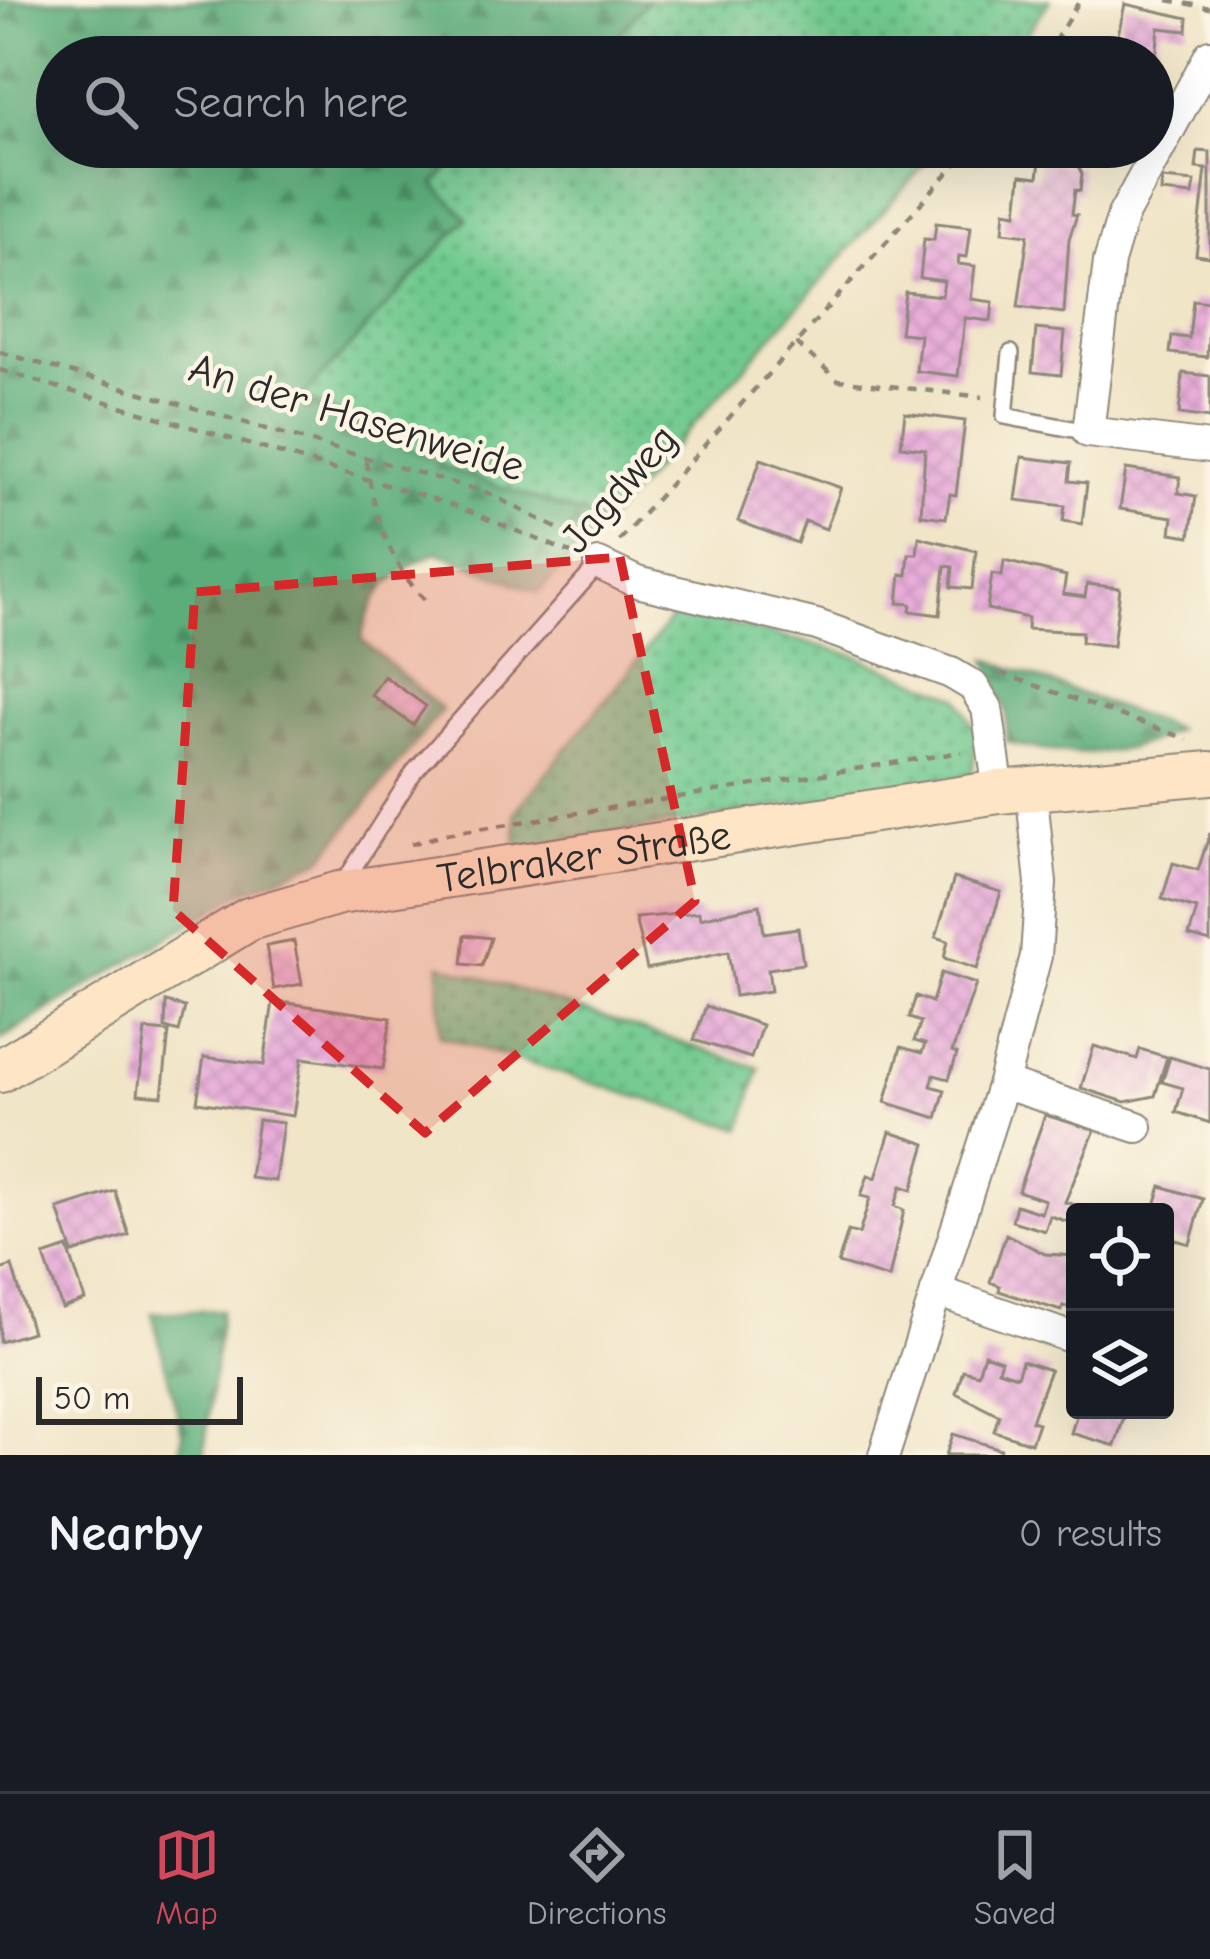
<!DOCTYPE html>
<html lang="en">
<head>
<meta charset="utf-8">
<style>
  :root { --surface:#171b24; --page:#20242c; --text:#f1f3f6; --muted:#9ea1a6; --line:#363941; --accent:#d1495b }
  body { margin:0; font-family:"Comic Neue",sans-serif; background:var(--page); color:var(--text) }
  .controls { position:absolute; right:36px; bottom:36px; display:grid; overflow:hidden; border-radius:12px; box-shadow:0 12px 48px #0002 }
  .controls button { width:108px; height:108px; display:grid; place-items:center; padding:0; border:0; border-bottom:3px solid var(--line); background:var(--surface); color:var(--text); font:60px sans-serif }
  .scale { position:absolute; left:36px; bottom:30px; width:207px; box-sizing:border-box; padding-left:12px; border:6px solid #2b2b2b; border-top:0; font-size:33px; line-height:42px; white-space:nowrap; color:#2b2b2b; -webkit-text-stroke:9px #fcf5e5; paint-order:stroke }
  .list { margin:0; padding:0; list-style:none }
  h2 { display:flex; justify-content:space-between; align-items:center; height:156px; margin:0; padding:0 48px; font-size:51px }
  h2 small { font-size:39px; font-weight:400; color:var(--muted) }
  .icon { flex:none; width:66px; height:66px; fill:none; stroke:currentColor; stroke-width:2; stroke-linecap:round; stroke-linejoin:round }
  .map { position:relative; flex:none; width:1210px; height:1455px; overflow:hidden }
  .search { position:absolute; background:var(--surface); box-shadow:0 12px 48px #0002; left:36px; right:36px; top:36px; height:132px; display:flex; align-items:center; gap:30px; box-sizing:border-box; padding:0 42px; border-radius:66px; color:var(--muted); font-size:45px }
  .sheet { height:336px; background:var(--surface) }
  nav { display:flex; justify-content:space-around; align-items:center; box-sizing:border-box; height:168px; border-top:3px solid var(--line); background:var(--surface); font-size:33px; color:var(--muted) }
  nav a { display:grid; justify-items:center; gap:6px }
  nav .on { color:var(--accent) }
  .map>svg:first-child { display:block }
</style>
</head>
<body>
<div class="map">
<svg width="1210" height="1455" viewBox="0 0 1210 1455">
  <defs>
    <pattern id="grass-dots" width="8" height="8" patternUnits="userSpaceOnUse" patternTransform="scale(3)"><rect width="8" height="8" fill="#71c98f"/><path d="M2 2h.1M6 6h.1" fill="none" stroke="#5da375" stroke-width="1.8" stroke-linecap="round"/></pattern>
    <pattern id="forest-firs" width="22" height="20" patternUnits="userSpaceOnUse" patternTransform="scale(3)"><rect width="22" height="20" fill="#5cad7a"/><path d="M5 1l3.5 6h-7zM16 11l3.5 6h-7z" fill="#4c8d64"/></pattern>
    <pattern id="building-cross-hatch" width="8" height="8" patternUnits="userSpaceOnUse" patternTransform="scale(3)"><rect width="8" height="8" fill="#e8add9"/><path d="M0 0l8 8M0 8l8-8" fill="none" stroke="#c795ba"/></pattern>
  </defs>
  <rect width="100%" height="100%" fill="#fcf5e5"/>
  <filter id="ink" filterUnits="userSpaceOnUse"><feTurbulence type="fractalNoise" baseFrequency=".00833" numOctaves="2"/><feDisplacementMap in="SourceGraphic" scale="24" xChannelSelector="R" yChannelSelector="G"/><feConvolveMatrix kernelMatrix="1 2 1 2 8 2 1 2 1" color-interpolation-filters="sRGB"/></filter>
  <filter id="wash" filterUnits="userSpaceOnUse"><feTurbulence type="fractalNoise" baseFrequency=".004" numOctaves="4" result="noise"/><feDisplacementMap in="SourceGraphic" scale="48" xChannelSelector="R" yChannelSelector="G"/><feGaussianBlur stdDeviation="2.7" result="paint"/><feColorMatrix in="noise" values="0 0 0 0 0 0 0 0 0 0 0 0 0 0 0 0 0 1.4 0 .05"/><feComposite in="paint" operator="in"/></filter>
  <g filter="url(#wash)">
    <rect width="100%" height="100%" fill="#f1e5c8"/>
    <path fill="url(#grass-dots)" stroke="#4e7a5d" stroke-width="3" d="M648,0H1050L1010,57H599Z
      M467,147H940L606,523L454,471L303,397L467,219L434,185Z
      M678,610L851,654L958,697L977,733L972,775L517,849L515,812Z
      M440,964L759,1068L742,1129L440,1036Z"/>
    <path fill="url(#forest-firs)" stroke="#446c52" stroke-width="3" d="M0,0H648L599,57H57V147H467L434,184L467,218L303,397L454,471L606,523L539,593L437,552C393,573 372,590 361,639L442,710L322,859L236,896L0,1040Z
      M987,659L1176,729C1128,759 1057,758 1006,741L1007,713Z
      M221,1310L204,1455H180L182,1432L152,1313Z"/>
    <g id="blocks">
      <path fill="url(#building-cross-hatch)" d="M1125,4L1188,18L1187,31L1159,28L1156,57H1113Z
        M1198,151L1210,152V257L1196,255L1206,169L1196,168Z
        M1040,161L1078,166L1082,174L1080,191L1075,190L1072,214L1077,215L1069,239L1064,313L1018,307L1028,235L1003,232L1005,211L1017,213L1021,175L1038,177Z
        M1162,179L1195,182L1193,195L1161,192Z
        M936,223L971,227L967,257L959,256L958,264L975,266L971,299L993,302L991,321L965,318L958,376L916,371L920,335L900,333L905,292L942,296L944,281L920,278L924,239L934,240Z
        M1193,300L1210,302L1207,357L1170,353L1172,336L1189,338Z
        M1036,329L1065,332L1061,375L1032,372Z
        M1183,373L1210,376V418L1179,414Z
        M905,413L965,421L956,495L950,494L946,518L921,515L925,449L901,446Z
        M1022,457L1071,463L1069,481L1087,483L1082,524L1063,521L1065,506L1016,500Z
        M761,459L841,488L826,529L805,521L797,543L738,521Z
        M1126,469L1180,477L1178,493L1196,496L1190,536L1171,533L1173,517L1120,509Z
        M919,537L976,551L972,589L951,587L953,567L945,566L940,615L910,611L911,604L898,603L901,574L907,575L909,554H917Z
        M1004,561L1066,576L1063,594L1085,597L1087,584L1120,588L1113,646L1081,642L1082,632L1027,629L1028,618L987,609L992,574L1002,576Z
        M384,676L426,706L413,725L371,695Z
        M1210,833V942L1189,936L1197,909L1162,899L1173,863L1198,870Z
        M954,878L1001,892L977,969L944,958L948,941L936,937Z
        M760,905L764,933L798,928L803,964L768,969L771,991L735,996L728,952L647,969L635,918L699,912L700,918Z
        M465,935L491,938L482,966L462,964Z
        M294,941L302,984L274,989L266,946Z
        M941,973L976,984L952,1052L957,1054L949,1079L934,1075L931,1086L945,1090L937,1118L885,1102L901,1047L922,1053L925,1044L914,1041L921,1022L909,1018L916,996L932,1002Z
        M273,1001L391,1018L383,1069L302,1058L293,1116L197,1102L204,1057L264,1065Z
        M166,1002L185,1007L179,1032L165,1028Z
        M706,1006L762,1025L751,1058L694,1040Z
        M145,1030L169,1032L162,1096L138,1094Z
        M1094,1046L1137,1059L1140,1049L1167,1057L1155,1096L1125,1102L1081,1088Z
        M1170,1057L1210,1069V1123L1176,1112L1183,1088L1162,1082Z
        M1045,1115L1095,1130L1065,1202L1081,1207L1075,1224L1050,1216L1045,1231L1012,1221L1016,1205L1041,1213L1045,1200L1018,1191Z
        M258,1120L283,1123L275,1181L250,1178Z
        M890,1132L926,1144L912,1190L901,1186L895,1206L904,1210L889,1278L838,1263L848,1231L859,1234L870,1198L861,1196L868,1175L876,1178Z
        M1161,1186L1203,1199L1190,1244L1165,1237V1212H1153Z
        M115,1191L129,1235L73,1253L58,1209Z
        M1006,1234L1045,1254L1075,1256L1074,1309L1063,1306L1061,1311L999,1291L1000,1286L990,1282Z
        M68,1248L85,1300L62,1308L44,1256Z
        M12,1266L32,1332L0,1342V1270Z
        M984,1354L1001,1360L998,1370L1017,1376L1022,1361L1050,1370L1031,1421L1038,1423L1031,1443L994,1431L999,1415L956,1393L963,1370L978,1374Z
        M1078,1410H1126L1115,1446L1071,1433Z
        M953,1434L1001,1449L999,1455H946Z"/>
    </g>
  </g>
  <g filter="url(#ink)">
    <use href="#blocks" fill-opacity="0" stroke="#8e887a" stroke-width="3"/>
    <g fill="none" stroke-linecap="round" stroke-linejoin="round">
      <g stroke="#8e887a" stroke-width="20">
        <path id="lane" d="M1011,353L1005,416L1088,432
          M343,884L414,772L599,564"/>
      </g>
      <g stroke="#8e887a" stroke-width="34">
        <path id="street" d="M1210,55L1123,215L1109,262L1088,432L1210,447
          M599,564L637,582L817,625L951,673L973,686L987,708L999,792
          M1003,1083L1137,1127
          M936,1291L1070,1337
          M884,1455L1003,1083L1036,956L1041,883L1031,788"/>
      </g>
      <g stroke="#8e887a" stroke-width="46">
        <g id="secondary">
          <path id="s1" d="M0,1071L249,919L339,893L999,792L1210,773"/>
        </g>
      </g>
      <path stroke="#8e887a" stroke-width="4.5" stroke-dasharray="9 9" stroke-linecap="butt" d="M1168,0L1210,8
        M1045,57L1080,0
        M796,343L838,380L983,397
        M0,352L488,493L584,542
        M0,370L453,505L571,553
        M366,461C375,515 389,567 430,605
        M619,541L971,147
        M1000,673L1187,739
        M411,844L446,834L962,752"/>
      <use href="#lane" stroke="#fff" stroke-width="15"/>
      <use href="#street" stroke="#fff" stroke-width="30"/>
      <use href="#secondary" stroke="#fde5c5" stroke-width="42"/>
    </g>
  </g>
  <path fill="#d62828" fill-opacity="0.2" stroke="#d62828" stroke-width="9" stroke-dasharray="24 15" stroke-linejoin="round" d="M620,557L695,901L425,1133L173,910L195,592Z"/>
  <g text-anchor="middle" stroke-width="9" stroke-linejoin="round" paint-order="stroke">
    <g font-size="42" fill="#2b2b2b" stroke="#fcf5e5">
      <text transform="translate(357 416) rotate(17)" y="15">An der Hasenweide</text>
      <text transform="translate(618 488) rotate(-49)" y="15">Jagdweg</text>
      <text dy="15" stroke="none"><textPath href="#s1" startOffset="633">Telbraker Straße</textPath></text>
    </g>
  </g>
</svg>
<div class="controls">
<button><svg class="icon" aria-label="locate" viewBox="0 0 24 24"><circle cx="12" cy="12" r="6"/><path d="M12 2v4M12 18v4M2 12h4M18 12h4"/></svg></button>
<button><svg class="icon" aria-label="layers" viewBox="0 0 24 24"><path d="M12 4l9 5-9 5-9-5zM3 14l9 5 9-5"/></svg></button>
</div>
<div class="scale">50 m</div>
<div class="search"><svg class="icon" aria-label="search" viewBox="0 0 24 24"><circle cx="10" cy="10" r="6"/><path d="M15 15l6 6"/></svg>Search here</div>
</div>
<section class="sheet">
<h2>Nearby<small>0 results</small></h2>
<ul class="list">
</ul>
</section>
<nav>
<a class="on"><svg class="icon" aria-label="map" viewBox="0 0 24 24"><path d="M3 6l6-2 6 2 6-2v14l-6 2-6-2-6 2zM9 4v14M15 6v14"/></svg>Map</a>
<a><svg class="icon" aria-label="directions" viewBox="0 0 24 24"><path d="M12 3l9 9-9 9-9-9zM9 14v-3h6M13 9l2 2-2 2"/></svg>Directions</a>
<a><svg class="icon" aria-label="saved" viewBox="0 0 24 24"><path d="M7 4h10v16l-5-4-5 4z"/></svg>Saved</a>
</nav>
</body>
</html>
